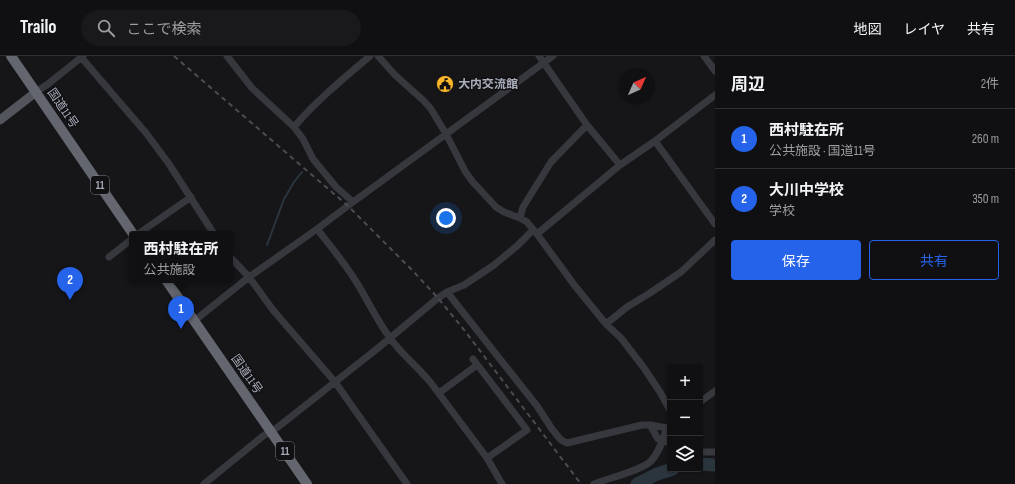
<!DOCTYPE html>
<html lang="ja">
<head>
<meta charset="utf-8">
<style>
  :root { --surface:#101013; --page:#19191c; --text:#f1f3f6; --muted:#9c9da0; --line:#303033; --accent:#2563eb }
  body { margin:0; font-family:"Sofia Sans Condensed","Noto Sans JP",sans-serif; background:var(--page); color:var(--text) }
  .controls { position:absolute; right:12px; bottom:12px; display:grid; overflow:hidden; border-radius:4px; box-shadow:0 1px 3px #0004 }
  .controls button { width:36px; height:36px; display:grid; place-items:center; padding:0; border:0; border-bottom:1px solid var(--line); background:var(--surface); color:var(--text); font:20px sans-serif }
  .compass { position:absolute; left:619px; top:12px; width:36px; height:36px; border-radius:50%; background:var(--surface); box-shadow:0 1px 3px #0004; rotate:45deg }
  .you { position:absolute; left:446px; top:162px; width:14px; height:14px; margin:-10px; border:3px solid #fff; border-radius:50%; background:#1a73e8; box-shadow:0 0 0 6px #1a73e833 }
  .badge { display:grid; place-items:center; width:26px; height:26px; border-radius:50%; background:var(--accent); color:#fff; font-size:13px; font-weight:700 }
  .pin { position:absolute; translate:-50% -33px; filter:drop-shadow(0 1px 2px #0008) }
  .pin::after { content:''; position:absolute; top:21px; width:14px; height:12px; background:inherit; clip-path:polygon(0 0,100% 0,50% 100%) }
  .popup { position:absolute; left:129px; top:175px; width:104px; height:52px; box-sizing:border-box; display:grid; place-content:center; border-radius:4px; background:var(--surface); filter:drop-shadow(0 1px 3px #0005); font-size:13px; white-space:nowrap; color:var(--muted) }
  .popup b { font-size:15px; color:var(--text) }
  .popup::after { content:''; position:absolute; left:50%; top:100%; margin-left:-8px; border:8px solid transparent; border-top-color:var(--surface) }
  .list { margin:0; padding:0; list-style:none }
  h2 { display:flex; justify-content:space-between; align-items:center; height:52px; margin:0; padding:0 16px; font-size:17px }
  h2 small { font-size:13px; font-weight:400; color:var(--muted) }
  .list li { display:grid; grid-template-columns:26px 1fr auto; gap:12px; align-items:center; box-sizing:border-box; height:60px; padding:0 16px; border-top:1px solid var(--line) }
  .list b { display:block; font-size:15px; white-space:nowrap }
  .list p { margin:0; font-size:13px; white-space:nowrap; color:var(--muted) }
  .list em { font-size:13px; font-style:normal; color:var(--muted) }
  .actions { display:flex; gap:8px; padding:12px 16px }
  .actions a { flex:1; padding:9px 0; border:1px solid var(--accent); border-radius:4px; text-align:center; font-size:14px; color:var(--accent) }
  .actions .main { background:var(--accent); color:#fff }
  .icon { flex:none; width:22px; height:22px; fill:none; stroke:currentColor; stroke-width:2; stroke-linecap:round; stroke-linejoin:round }
  .map { position:relative; flex:none; width:715px; height:428px; overflow:hidden }
  header { display:flex; align-items:center; gap:24px; box-sizing:border-box; height:56px; padding:0 20px; background:var(--surface); border-bottom:1px solid var(--line) }
  header strong { font-size:19px }
  nav { display:flex; gap:22px; margin-inline-start:auto; font-size:14px }
  .search { width:280px; height:36px; background:var(--page); display:flex; align-items:center; gap:10px; box-sizing:border-box; padding:0 14px; border-radius:22px; color:var(--muted); font-size:15px }
  main { display:flex }
  aside { flex:1; background:var(--surface) }
  .map>svg:first-child { display:block }
</style>
</head>
<body>
<header>
<strong>Trailo</strong>
<div class="search"><svg class="icon" aria-label="search" viewBox="0 0 24 24"><circle cx="10" cy="10" r="6"/><path d="M15 15l6 6"/></svg>ここで検索</div>
<nav><a>地図</a><a>レイヤ</a><a>共有</a></nav>
</header>
<main>
<div class="map">
<svg width="715" height="428" viewBox="0 0 715 428">
  <rect width="100%" height="100%" fill="#161619"/>
  <g fill="none" stroke-linecap="round" stroke-linejoin="round">
    <path stroke="#2b353e" stroke-width="2" d="M267,189L284,143L294,126L302,116"/>
    <path stroke="#2b353e" stroke-width="13" d="M700,408L715,409
      M637,428L657,418L673,413"/>
    <path stroke="#37383e" stroke-width="7" d="M80,0L146,77L169,108L214,178
      M227,0L252,32L294,71L303,83L313,103L336,131L353,146
      M378,0L395,19L424,45L431,53L446,78L465,115L472,125L496,151L504,156L520,162L527,166L537,178L575,230L606,268L621,282L644,312L660,336L670,354
      M539,0L587,69L620,109
      M704,0L715,15
      M36,36L48,28L83,0
      M294,71C316,45 344,22 370,0
      M655,85L715,168
      M520,162L523,151L551,106L587,69
      M317,173C332,192 348,211 360,232C370,249 378,266 390,282C402,299 418,311 431,327L487,402L502,428
      M138,178L191,141
      M537,178L620,109L655,85L715,39
      M109,201L132,183
      M230,201L249,221L273,254L335,326L407,428
      M447,236L537,350L552,373L561,384L567,387L642,369H650L667,372
      M194,265L249,221L317,173L353,146L553,0
      M606,268L627,251L650,237L681,216L715,184
      M473,303L527,374L487,402
      M439,337L477,309
      M700,346L715,335
      M650,369L658,383L670,387
      M700,396H715
      M204,428L263,380L278,371L378,292L438,242L447,236L464,229L494,209L517,190L533,174
      M594,428C608,422 641,415 651,405C659,397 663,383 667,372L670,370"/>
    <path stroke="#53555d" stroke-width="9" d="M0,64L36,36"/>
    <path stroke="#63666f" stroke-width="10" d="M11,0L133,178
      M166,224L307,428"/>
    <path stroke="#4a4c53" stroke-width="2" stroke-dasharray="5 4" stroke-linecap="butt" d="M174,0L348,150L412,214L438,242L465,275L581,428"/>
  </g>
  <defs>
    <g id="civic-disc" transform="scale(0.9)"><circle r="9.5" fill="#fdb72a" stroke="#111114"/><path d="M-.6-6.5H3V-4.5H.6V-3L4-1V1h2V6H-6V1h2V-1L-.6-3ZM-1.2 2.5V6h2.4V2.5Z" fill="#111"/></g>
  </defs>
  <g fill-rule="evenodd">
    <use href="#civic-disc" x="445" y="28"/>
  </g>
  <g text-anchor="middle" stroke-width="3" stroke-linejoin="round" paint-order="stroke">
    <g fill="#111114" stroke="#7b7e88" stroke-width="1">
      <rect x="91" y="120" width="18" height="18" rx="3"/>
      <rect x="276" y="386" width="18" height="18" rx="3"/>
    </g>
    <g font-size="11" font-weight="bold" fill="#a8adb9">
      <text x="100" y="133">11</text>
      <text x="285" y="399">11</text>
    </g>
    <g font-size="12" font-weight="bold" fill="#a8adb9" stroke="#111114" text-anchor="start">
      <text x="458" y="32">大内交流館</text>
    </g>
    <g font-size="12" fill="#a8adb9" stroke="#111114">
      <text transform="translate(63 52) rotate(56)" y="4">国道11号</text>
      <text transform="translate(247 318) rotate(55)" y="4">国道11号</text>
    </g>
  </g>
</svg>
<div class="controls">
<button>+</button>
<button>−</button>
<button><svg class="icon" aria-label="layers" viewBox="0 0 24 24"><path d="M12 4l9 5-9 5-9-5zM3 14l9 5 9-5"/></svg></button>
</div>
<svg class="compass" viewBox="-18 -18 36 36"><path d="M0-13l5 13h-10z" fill="#e53935"/><path d="M0 13l5-13h-10z" fill="#9c9da0"/></svg>
<div class="you"></div>
<div class="pin badge" style="left:181px;top:273px">1</div>
<div class="popup"><b>西村駐在所</b>公共施設</div>
<div class="pin badge" style="left:70px;top:244px">2</div>
</div>
<aside>
<h2>周辺<small>2件</small></h2>
<ul class="list">
<li><span class="badge">1</span><div><b>西村駐在所</b><p>公共施設 · 国道11号</p></div><em>260 m</em></li>
<li><span class="badge">2</span><div><b>大川中学校</b><p>学校</p></div><em>350 m</em></li>
</ul>
<div class="actions"><a class="main">保存</a><a>共有</a></div>
</aside>
</main>
</body>
</html>
